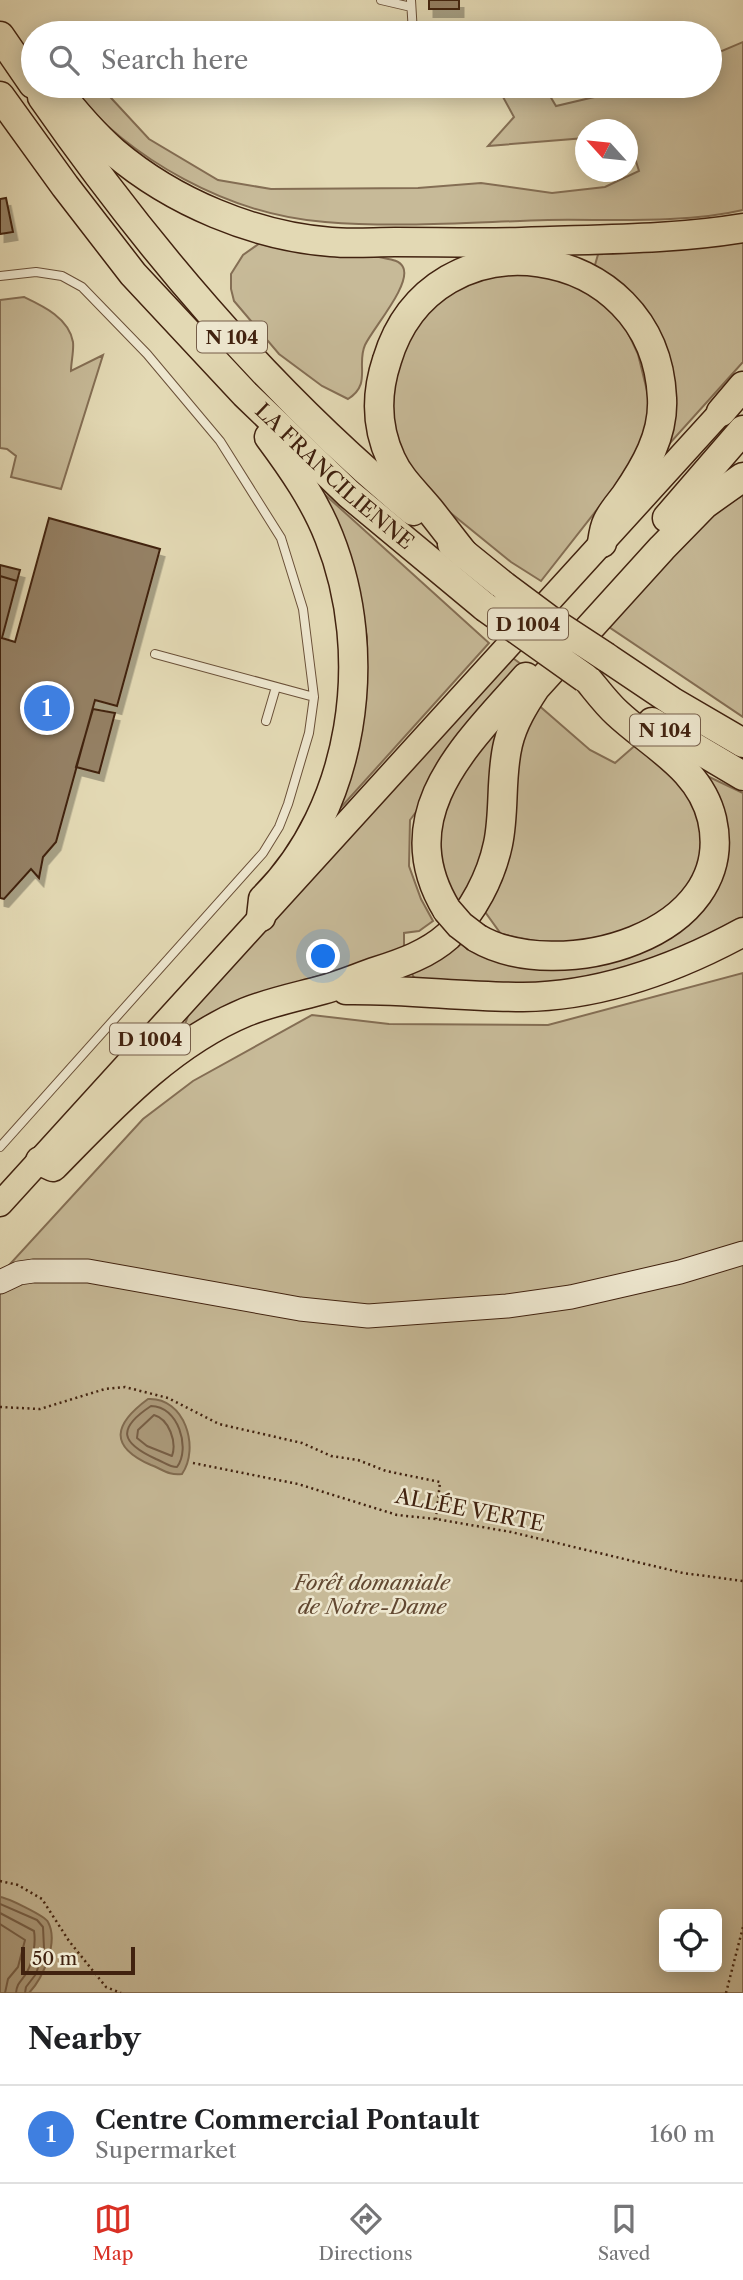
<!DOCTYPE html>
<html lang="en">
<head>
<meta charset="utf-8">
<style>
  :root { --surface:#fff; --page:#f2f2f2; --text:#202124; --muted:#757577; --line:#e0e0e0; --accent:#d93025 }
  body { margin:0; font-family:"Libre Caslon Text",serif; background:var(--page); color:var(--text) }
  .controls { position:absolute; right:21px; bottom:21px; display:grid; overflow:hidden; border-radius:10px; box-shadow:0 4px 18px #0003 }
  .controls button { width:63px; height:63px; display:grid; place-items:center; padding:0; border:0; border-bottom:2px solid var(--line); background:var(--surface); color:var(--text); font:35px sans-serif }
  .compass { position:absolute; left:575px; top:119px; width:63px; height:63px; border-radius:50%; background:var(--surface); box-shadow:0 4px 18px #0003; rotate:297deg }
  .scale { position:absolute; left:21px; bottom:18px; width:114px; box-sizing:border-box; padding-left:7px; border:4px solid #41220f; border-top:0; font-size:19px; line-height:24px; white-space:nowrap; color:#41220f; -webkit-text-stroke:5px #ede6ce; paint-order:stroke }
  .you { position:absolute; left:324px; top:957px; width:24px; height:24px; margin:-18px; border:5px solid #fff; border-radius:50%; background:#1a73e8; box-shadow:0 0 0 10px #1a73e833 }
  .badge { display:grid; place-items:center; width:46px; height:46px; border-radius:50%; background:var(--accent); color:#fff; font-size:23px; font-weight:700 }
  .pin { position:absolute; translate:-50% -50%; border:4px solid #fff; box-shadow:0 2px 7px #0006 }
  .list { margin:0; padding:0; list-style:none }
  h2 { display:flex; justify-content:space-between; align-items:center; height:91px; margin:0; padding:0 28px; font-size:30px }
  h2 small { font-size:23px; font-weight:400; color:var(--muted) }
  .list li { display:grid; grid-template-columns:46px 1fr auto; gap:21px; align-items:center; box-sizing:border-box; height:98px; padding:0 28px; border-top:2px solid var(--line) }
  .list b { display:block; font-size:26px; white-space:nowrap }
  .list p { margin:0; font-size:23px; white-space:nowrap; color:var(--muted) }
  .list em { font-size:23px; font-style:normal; color:var(--muted) }
  .icon { flex:none; width:38px; height:38px; fill:none; stroke:currentColor; stroke-width:2; stroke-linecap:round; stroke-linejoin:round }
  .map { position:relative; flex:none; width:743px; height:1993px; overflow:hidden }
  .search { position:absolute; background:var(--surface); box-shadow:0 4px 18px #0003; left:21px; right:21px; top:21px; height:77px; display:flex; align-items:center; gap:18px; box-sizing:border-box; padding:0 24px; border-radius:38px; color:var(--muted); font-size:26px }
  .sheet { height:189px; background:var(--surface) }
  nav { display:flex; justify-content:space-around; align-items:center; box-sizing:border-box; height:98px; border-top:2px solid var(--line); background:var(--surface); font-size:19px; color:var(--muted) }
  nav a { display:grid; justify-items:center; gap:4px }
  nav .on { color:var(--accent) }
  .map>svg:first-child { display:block }
</style>
</head>
<body>
<div class="map">
<svg width="743" height="1993" viewBox="0 0 743 1993">
  <defs>
    <filter id="shadow"><feDropShadow dx="4.5" dy="8" stdDeviation="0" flood-color="#0004"/></filter>
  </defs>
  <rect width="100%" height="100%" fill="#e3d9b4"/>
  <filter id="stains"><feTurbulence type="fractalNoise" baseFrequency=".00286" numOctaves="4"/><feColorMatrix values="0 0 0 0 .2 0 0 0 0 .09 0 0 0 0 .02 0 0 0 .5 -.17"/></filter>
  <radialGradient id="worn" r=".72"><stop offset=".6" stop-color="#630" stop-opacity="0"/><stop offset="1" stop-color="#630" stop-opacity=".3"/></radialGradient>
  <path fill="#c7ba98" stroke="#846e54" stroke-width="2" fill-rule="evenodd" d="M743,42V210C684,224 609,219 548,220C474,222 399,228 325,222C230,215 129,160 70,86H100L149,139L218,180L271,189L418,188L481,183L552,193L605,187L639,171L634,155L628,153V130H586L585,138L488,146L514,117L497,86H544L556,106L641,86H710V56Z
    M743,240V362L662,452L622,289L595,265L599,251Z
    M260,243L379,257C387,259 399,259 403,267C412,284 373,328 365,345C356,365 372,384 348,399L322,386L279,354L234,301L231,289V274L243,255Z
    M487,271L571,279L617,309L650,380L648,434L639,456L541,581L511,562L415,484L391,425L390,381L409,327L447,292Z
    M24,297C43,306 69,318 73,342C74,351 71,362 71,371L103,355L61,489L11,477L16,456L7,449L0,448V300Z
    M310,481L489,643L335,814L359,736L367,686V637L351,558Z
    M743,495V717L603,623L709,515Z
    M510,656L525,667L410,820L409,866L421,899L433,921L419,931L404,933V953C353,966 302,979 253,998C230,1008 209,1028 184,1027L189,1013Z
    M526,683L491,827L464,903H453L439,875L435,815Z
    M536,703L590,750L615,763L639,742L683,780L704,819L700,863L678,902L646,927L596,940L555,945L501,934L483,909L515,756Z
    M703,774L743,793V923L616,975L498,987L415,979L410,971L453,938L534,963L699,908Z
    M743,973V1993H0V1275L143,1119L193,1081L312,1015L389,1024L548,1025ZM664,1914H717V1967H664Z"/>
  <path fill="#ac9b7c" stroke="#816b50" stroke-width="2" d="M148,1399C185,1397 200,1448 182,1474C169,1476 162,1469 151,1465C108,1446 114,1424 148,1399Z
    M0,1897C8,1898 45,1916 48,1922C59,1942 43,1978 29,1993H0Z"/>
  <g fill="none" stroke-linecap="round" stroke-linejoin="round">
    <path stroke="#765e46" stroke-width="2" d="M151,1406C178,1406 191,1448 177,1467C169,1467 164,1462 156,1459C121,1443 116,1429 151,1406Z
      M154,1415C169,1419 177,1442 172,1456L147,1446L137,1438L138,1430Z
      M0,1904L37,1920L43,1927L44,1948L36,1974L26,1987L25,1993
      M0,1913L34,1931C36,1943 33,1961 27,1972C22,1981 17,1982 16,1993
      M0,1924L25,1940L18,1967L8,1979L5,1993"/>
  </g>
  <path fill="#958165" stroke="#41220f" stroke-width="2" filter="url(#shadow)" d="M429,0H459V9H429Z
    M6,198L13,232L0,234V199Z
    M49,518L160,549L117,706L95,700L56,842L43,857L39,878L31,869L4,899L0,898V576L17,581L2,638L15,642Z
    M0,565L20,570L17,581L0,576Z
    M93,709L115,713L99,773L76,767Z"/>
  <g fill="none" stroke-linecap="round" stroke-linejoin="round">
    <g stroke="#6a5038" stroke-width="10">
      <path id="lane" d="M381,0L411,7
        M411,0L413,33
        M0,276L36,272L62,276L82,287L147,354L220,441L281,538L303,609L314,697L309,733L288,804L279,827L263,853L0,1147
        M155,654L314,697
        M266,721L276,687"/>
    </g>
    <g stroke="#41220f" stroke-width="25">
      <path id="secondary" d="M0,1282L19,1273L33,1271H88L300,1309L368,1316L507,1306L571,1297L680,1272L743,1253"/>
    </g>
    <g stroke="#41220f" stroke-width="27">
      <path id="primary" d="M0,1204L721,412"/>
    </g>
    <g stroke="#41220f" stroke-width="31">
      <g id="highway">
        <path d="M0,36L33,84"/>
        <path d="M54,86C72,109 92,133 114,152C173,202 254,236 331,242C352,244 374,242 395,242C437,242 479,243 522,242C596,239 670,240 743,228"/>
        <path id="s1" d="M0,96L65,186L133,274L245,394L349,494L485,607"/>
        <path d="M42,97C148,249 270,393 413,511"/>
        <path d="M721,412L743,386"/>
        <path d="M667,518L743,430"/>
        <path d="M452,544L504,586"/>
        <path d="M465,555C453,540 441,524 429,509C415,492 400,479 391,459C376,427 376,393 387,360C433,208 655,239 662,398C664,435 645,467 625,496C619,504 611,513 607,522C604,528 603,536 602,543"/>
        <path d="M606,657L673,702L743,743"/>
        <path d="M652,722L743,776"/>
        <path d="M447,910C389,815 466,745 526,677"/>
        <path d="M261,917L263,899C355,808 376,655 329,537C315,501 292,468 269,437"/>
        <path d="M477,938C557,985 739,937 712,819C700,768 652,746 617,713C607,704 598,692 589,681"/>
        <path d="M346,990C405,989 464,997 523,997C602,996 675,969 743,932"/>
        <path d="M40,1161L53,1167C110,1109 169,1044 246,1012C271,1002 296,997 322,990C341,985 359,977 377,971C402,963 428,954 448,936C473,912 491,877 498,844C505,811 500,777 508,744C513,723 524,705 536,687L662,548L705,504L743,477"/>
      </g>
    </g>
    <path stroke="#41220f" stroke-width="2.5" stroke-dasharray="2 3.5" stroke-linecap="butt" d="M0,1407L40,1409L105,1389L125,1387L168,1398L219,1424L302,1443L331,1456L358,1460L386,1471L440,1482L436,1519
      M193,1463L298,1484L397,1515L436,1519L511,1532L683,1573L743,1581
      M0,1881L18,1885L42,1899L69,1941L106,1987L121,1993
      M726,1993L743,1927"/>
    <use href="#lane" stroke="#ede6ce" stroke-width="8"/>
    <use href="#secondary" stroke="#ede6ce" stroke-width="23"/>
    <use href="#primary" stroke="#e3d9b4" stroke-width="24"/>
    <use href="#highway" stroke="#e3d9b4" stroke-width="28"/>
    <g stroke="#41220f" stroke-width="31" stroke-linecap="butt">
      <path id="highway-bridge" d="M504,586L551,621L606,657
        M485,607L585,678
        M447,910L460,925L477,938"/>
    </g>
    <use href="#highway-bridge" stroke="#e3d9b4" stroke-width="28"/>
  </g>
  <g text-anchor="middle" stroke-width="5" stroke-linejoin="round" paint-order="stroke">
    <g fill="#ede6ce" stroke="#755d48" stroke-width="2">
      <rect x="197" y="321.5" width="70" height="31" rx="5"/>
      <rect x="488" y="608.5" width="80" height="31" rx="5"/>
      <rect x="630" y="714.5" width="70" height="31" rx="5"/>
      <rect x="110" y="1023.5" width="80" height="31" rx="5"/>
    </g>
    <g font-size="19" font-weight="bold" fill="#41220f">
      <text x="232" y="344">N 104</text>
      <text x="528" y="631">D 1004</text>
      <text x="665" y="737">N 104</text>
      <text x="150" y="1046">D 1004</text>
    </g>
    <g font-size="21" fill="#41220f" stroke="#ede6ce">
      <text dy="7" stroke="none"><textPath href="#s1" startOffset="508">LA FRANCILIENNE</textPath></text>
      <text transform="translate(470 1510) rotate(11)" y="7">ALLÉE VERTE</text>
    </g>
    <g font-size="21" font-style="italic" fill="#624831" stroke="#ede6ce">
      <text x="372" y="1590">Forêt domaniale<tspan x="372" dy="24">de Notre-Dame</tspan></text>
    </g>
  </g>
  <rect width="100%" height="100%" filter="url(#stains)"/>
  <rect width="100%" height="100%" fill="url(#worn)"/>
</svg>
<div class="controls">
<button><svg class="icon" aria-label="locate" viewBox="0 0 24 24"><circle cx="12" cy="12" r="6"/><path d="M12 2v4M12 18v4M2 12h4M18 12h4"/></svg></button>
</div>
<svg class="compass" viewBox="-18 -18 36 36"><path d="M0-13l5 13h-10z" fill="#e53935"/><path d="M0 13l5-13h-10z" fill="#757577"/></svg>
<div class="scale">50 m</div>
<div class="you"></div>
<div class="pin badge" style="left:47px;top:708px;background:#3f7fe0">1</div>
<div class="search"><svg class="icon" aria-label="search" viewBox="0 0 24 24"><circle cx="10" cy="10" r="6"/><path d="M15 15l6 6"/></svg>Search here</div>
</div>
<section class="sheet">
<h2>Nearby<small></small></h2>
<ul class="list">
<li><span class="badge" style="background:#3f7fe0">1</span><div><b>Centre Commercial Pontault</b><p>Supermarket</p></div><em>160 m</em></li>
</ul>
</section>
<nav>
<a class="on"><svg class="icon" aria-label="map" viewBox="0 0 24 24"><path d="M3 6l6-2 6 2 6-2v14l-6 2-6-2-6 2zM9 4v14M15 6v14"/></svg>Map</a>
<a><svg class="icon" aria-label="directions" viewBox="0 0 24 24"><path d="M12 3l9 9-9 9-9-9zM9 14v-3h6M13 9l2 2-2 2"/></svg>Directions</a>
<a><svg class="icon" aria-label="saved" viewBox="0 0 24 24"><path d="M7 4h10v16l-5-4-5 4z"/></svg>Saved</a>
</nav>
</body>
</html>
